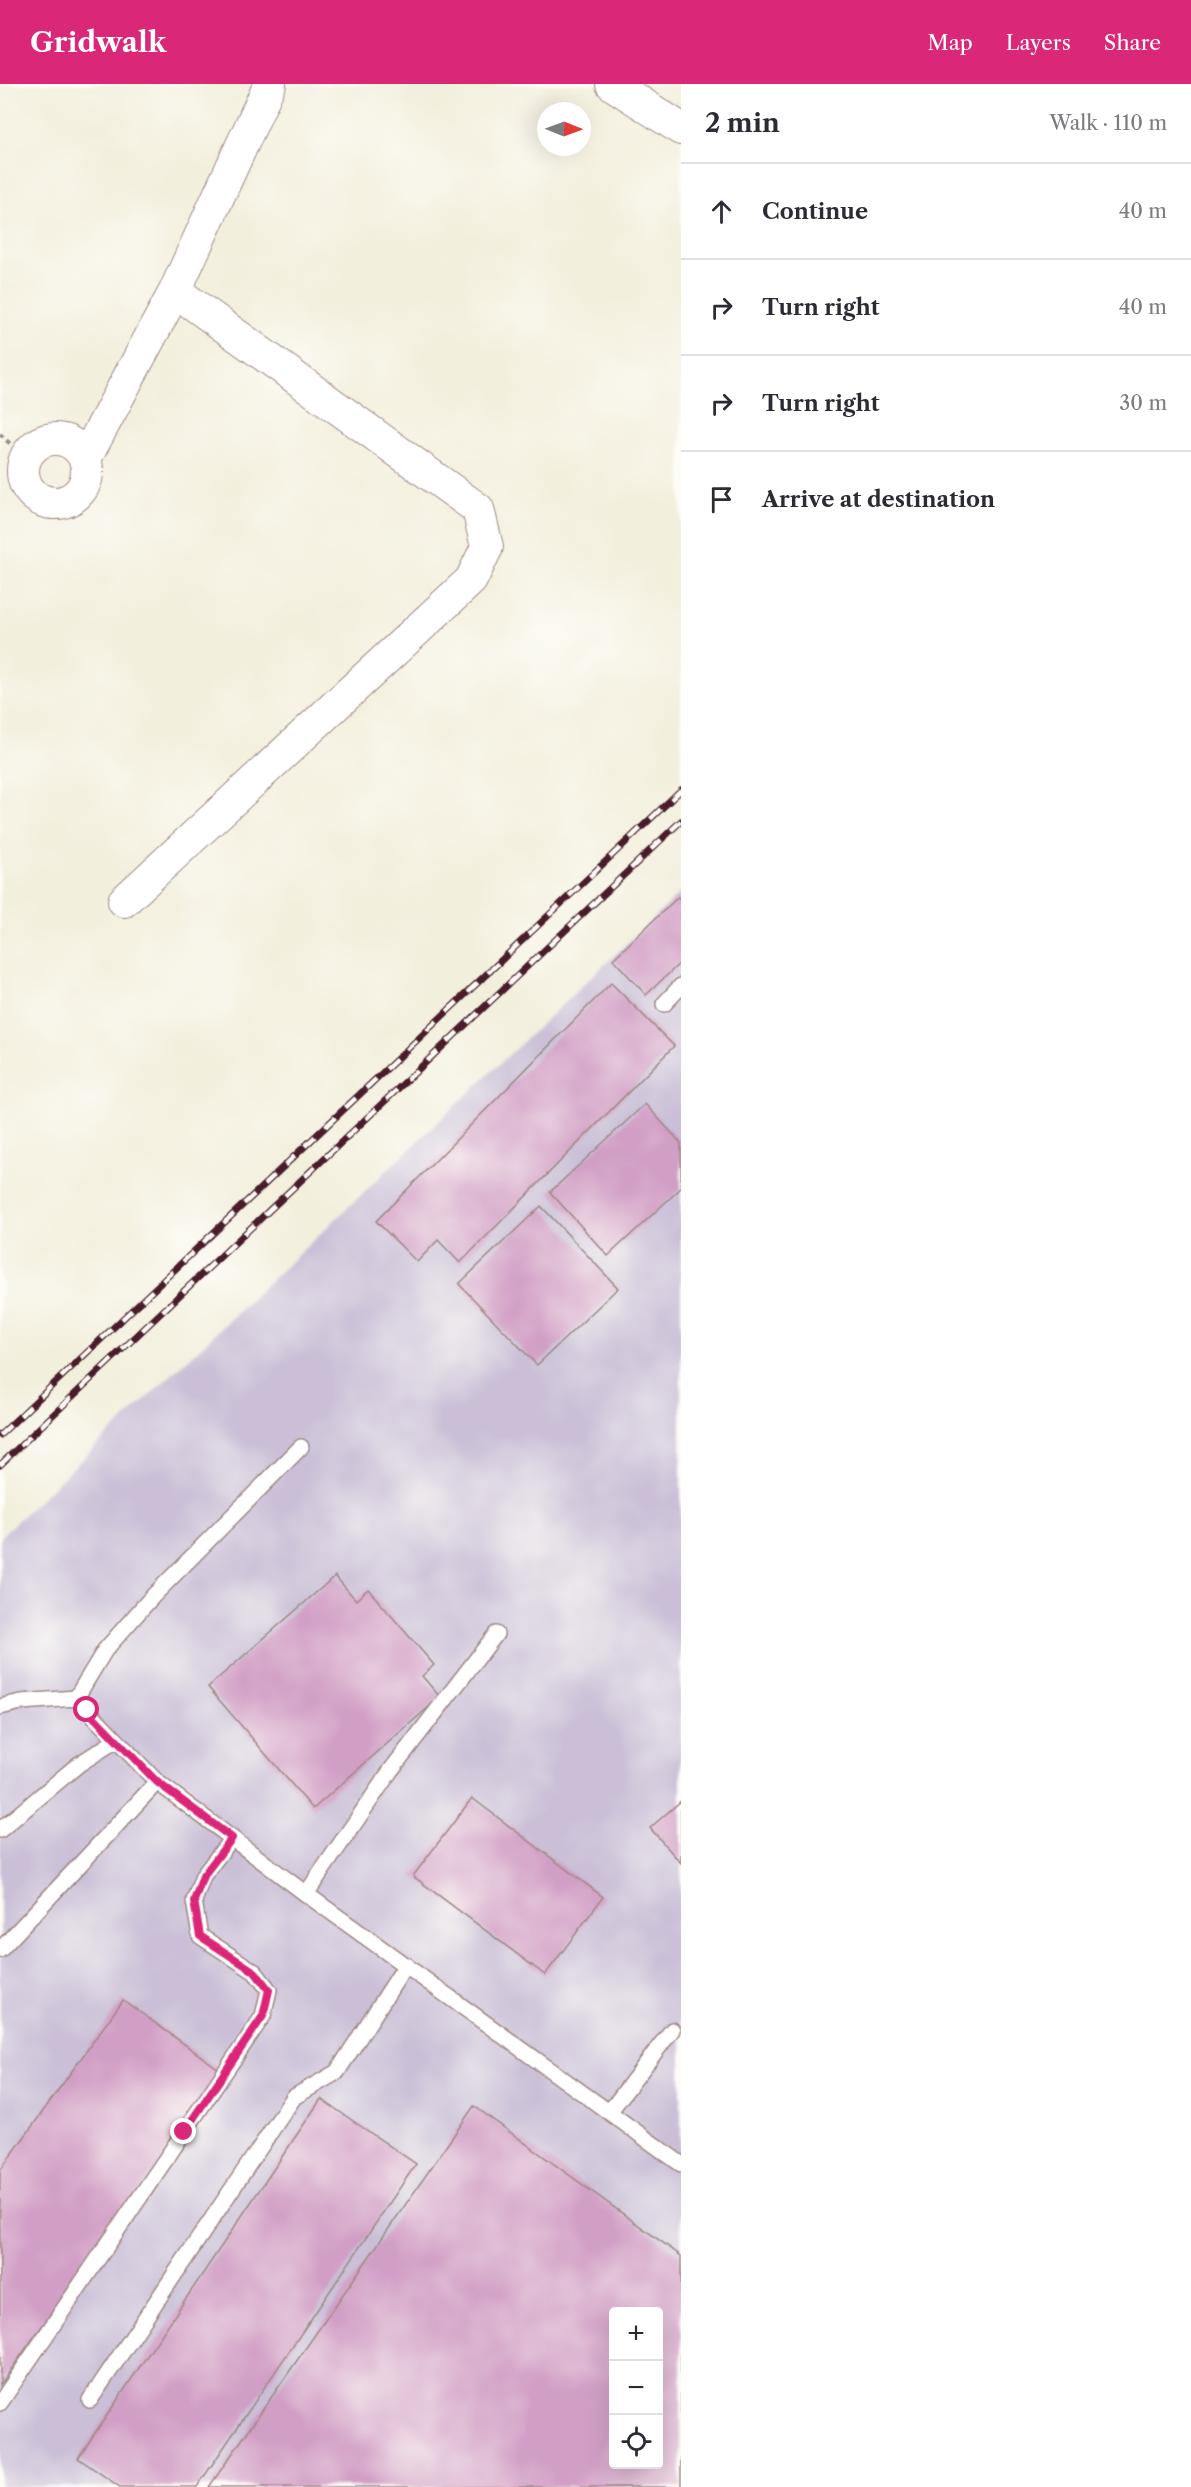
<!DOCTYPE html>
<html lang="en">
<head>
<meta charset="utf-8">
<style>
  :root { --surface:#fff; --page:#f7f7f7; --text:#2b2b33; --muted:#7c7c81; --line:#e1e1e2; --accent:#db2777 }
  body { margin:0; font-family:"Libre Caslon Text",serif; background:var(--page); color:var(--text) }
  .controls { position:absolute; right:18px; bottom:18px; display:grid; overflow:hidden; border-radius:6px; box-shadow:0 6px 24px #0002 }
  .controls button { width:54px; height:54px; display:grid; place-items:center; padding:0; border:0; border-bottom:2px solid var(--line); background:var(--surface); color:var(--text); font:30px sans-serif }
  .compass { position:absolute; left:537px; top:18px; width:54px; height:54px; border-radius:50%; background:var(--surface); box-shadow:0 6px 24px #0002; rotate:91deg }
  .stop { position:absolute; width:18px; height:18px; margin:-14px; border:4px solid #db2777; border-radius:50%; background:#fff }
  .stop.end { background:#db2777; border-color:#fff; box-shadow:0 2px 6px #0008 }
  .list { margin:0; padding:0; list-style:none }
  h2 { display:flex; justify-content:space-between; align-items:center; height:78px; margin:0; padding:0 24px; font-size:26px }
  h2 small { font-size:20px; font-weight:400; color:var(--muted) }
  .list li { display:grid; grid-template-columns:39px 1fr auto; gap:18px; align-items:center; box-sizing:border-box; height:96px; padding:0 24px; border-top:2px solid var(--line) }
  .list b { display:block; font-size:22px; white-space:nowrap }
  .list em { font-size:20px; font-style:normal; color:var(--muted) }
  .icon { flex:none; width:33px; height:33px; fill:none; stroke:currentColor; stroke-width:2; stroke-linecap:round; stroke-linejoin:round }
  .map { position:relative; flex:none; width:681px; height:2403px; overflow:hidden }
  header { display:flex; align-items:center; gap:36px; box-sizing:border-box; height:84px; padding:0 30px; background:var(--accent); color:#fff }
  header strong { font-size:28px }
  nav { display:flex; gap:33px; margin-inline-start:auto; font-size:21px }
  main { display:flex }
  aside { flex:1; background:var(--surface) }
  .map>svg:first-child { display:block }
</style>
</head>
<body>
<header>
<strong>Gridwalk</strong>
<nav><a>Map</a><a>Layers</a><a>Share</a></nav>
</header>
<main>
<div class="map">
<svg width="681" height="2403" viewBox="0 0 681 2403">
  <rect width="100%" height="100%" fill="#fdfcf7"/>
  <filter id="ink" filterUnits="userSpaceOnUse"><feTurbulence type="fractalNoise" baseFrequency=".0167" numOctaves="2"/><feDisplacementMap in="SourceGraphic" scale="12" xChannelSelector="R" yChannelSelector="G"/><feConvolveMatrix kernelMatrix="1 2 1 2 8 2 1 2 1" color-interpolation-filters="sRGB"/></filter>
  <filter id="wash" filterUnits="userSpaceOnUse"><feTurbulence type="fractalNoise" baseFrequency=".008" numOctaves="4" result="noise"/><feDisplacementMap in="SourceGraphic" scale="24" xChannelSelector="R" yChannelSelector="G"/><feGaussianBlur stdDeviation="1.35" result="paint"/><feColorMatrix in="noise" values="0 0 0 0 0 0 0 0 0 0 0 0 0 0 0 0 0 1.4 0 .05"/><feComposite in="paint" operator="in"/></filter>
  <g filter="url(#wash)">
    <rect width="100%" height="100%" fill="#f3efdd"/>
    <path fill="#cabfd7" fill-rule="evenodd" d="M681,808V2403H0V1453ZM614,2228H658V2380H614Z"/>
    <g id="blocks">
      <path fill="#d19ec5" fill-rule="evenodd" d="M678,813L681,816V878L646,911L613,875Z
        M611,899L674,962L460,1179L438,1156L417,1178L376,1137Z
        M645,1020L681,1059V1104L608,1172L550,1108Z
        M541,1122L618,1204L537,1281L459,1200Z
        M335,1492L356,1516L368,1505L434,1581L422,1592L440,1613L313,1725L208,1603Z
        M472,1714L603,1813L545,1891L413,1792Z
        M681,1717V1779L650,1744Z
        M123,1916L223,1988L0,2301V2087Z
        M321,2015L416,2080L197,2403H120L78,2374Z
        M474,2022L681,2172V2403H209ZM614,2228H658V2380H614Z"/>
    </g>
  </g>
  <g filter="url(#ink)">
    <use href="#blocks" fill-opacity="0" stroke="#9e8784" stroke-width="1.5"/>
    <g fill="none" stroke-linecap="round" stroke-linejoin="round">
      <g stroke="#9e8784" stroke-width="18">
        <path id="service" d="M664,920L681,902
          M76,1614L157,1698L306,1810L681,2080
          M76,1614L105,1566L152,1513L301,1363
          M0,1623L21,1618L76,1614
          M0,1746L79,1680L115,1657
          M306,1810L391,1686L496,1550
          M0,1866L157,1698
          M610,2027L672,1946
          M90,2316L294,2013L337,1988L406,1881
          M0,2319L263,1932L269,1906L255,1888L200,1852L194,1817L203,1792L232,1754"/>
      </g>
      <g stroke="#9e8784" stroke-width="34">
        <path id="minor" d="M612,0L681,45
          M23 387a32 32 0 1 1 64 0a32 32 0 1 1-64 0Z
          M85,375L175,207L270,0
          M124,817L471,496L487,463L478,425L175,207"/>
      </g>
      <path stroke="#9e8784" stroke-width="4" stroke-dasharray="4.5 4.5" stroke-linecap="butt" d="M0,350L25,374"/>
      <use href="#service" stroke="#fff" stroke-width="15"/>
      <use href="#minor" stroke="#fff" stroke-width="32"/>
      <g stroke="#4a1f2b" stroke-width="7">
        <path id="rail" d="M0,1351L681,706
          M0,1381L681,737"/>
      </g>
      <use href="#rail" stroke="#fdfcf7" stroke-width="4.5" stroke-dasharray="14" stroke-linecap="butt"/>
    </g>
  </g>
  <g fill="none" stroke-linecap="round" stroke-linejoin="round" filter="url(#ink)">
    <path stroke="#db2777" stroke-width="8" d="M87,1626L157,1698L232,1754L203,1792L194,1817L200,1852L255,1888L269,1906L263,1932L184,2048"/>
  </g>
</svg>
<div class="controls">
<button>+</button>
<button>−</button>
<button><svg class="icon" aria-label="locate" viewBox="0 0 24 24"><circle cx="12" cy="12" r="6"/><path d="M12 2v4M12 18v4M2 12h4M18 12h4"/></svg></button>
</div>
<svg class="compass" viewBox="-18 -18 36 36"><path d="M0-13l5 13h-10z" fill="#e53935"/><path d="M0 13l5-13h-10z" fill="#7c7c81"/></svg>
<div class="stop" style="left:87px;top:1626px"></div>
<div class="stop end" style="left:184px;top:2048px"></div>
</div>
<aside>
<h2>2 min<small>Walk · 110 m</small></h2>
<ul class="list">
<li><svg class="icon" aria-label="ahead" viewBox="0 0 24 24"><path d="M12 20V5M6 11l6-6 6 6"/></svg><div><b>Continue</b></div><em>40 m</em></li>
<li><svg class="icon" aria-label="right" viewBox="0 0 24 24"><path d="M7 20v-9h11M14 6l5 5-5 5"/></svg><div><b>Turn right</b></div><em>40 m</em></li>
<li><svg class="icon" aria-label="right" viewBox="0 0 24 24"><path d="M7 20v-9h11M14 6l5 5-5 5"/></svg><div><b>Turn right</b></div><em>30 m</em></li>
<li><svg class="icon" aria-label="arrive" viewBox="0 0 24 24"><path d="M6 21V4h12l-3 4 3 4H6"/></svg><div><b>Arrive at destination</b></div></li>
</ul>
</aside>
</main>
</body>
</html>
